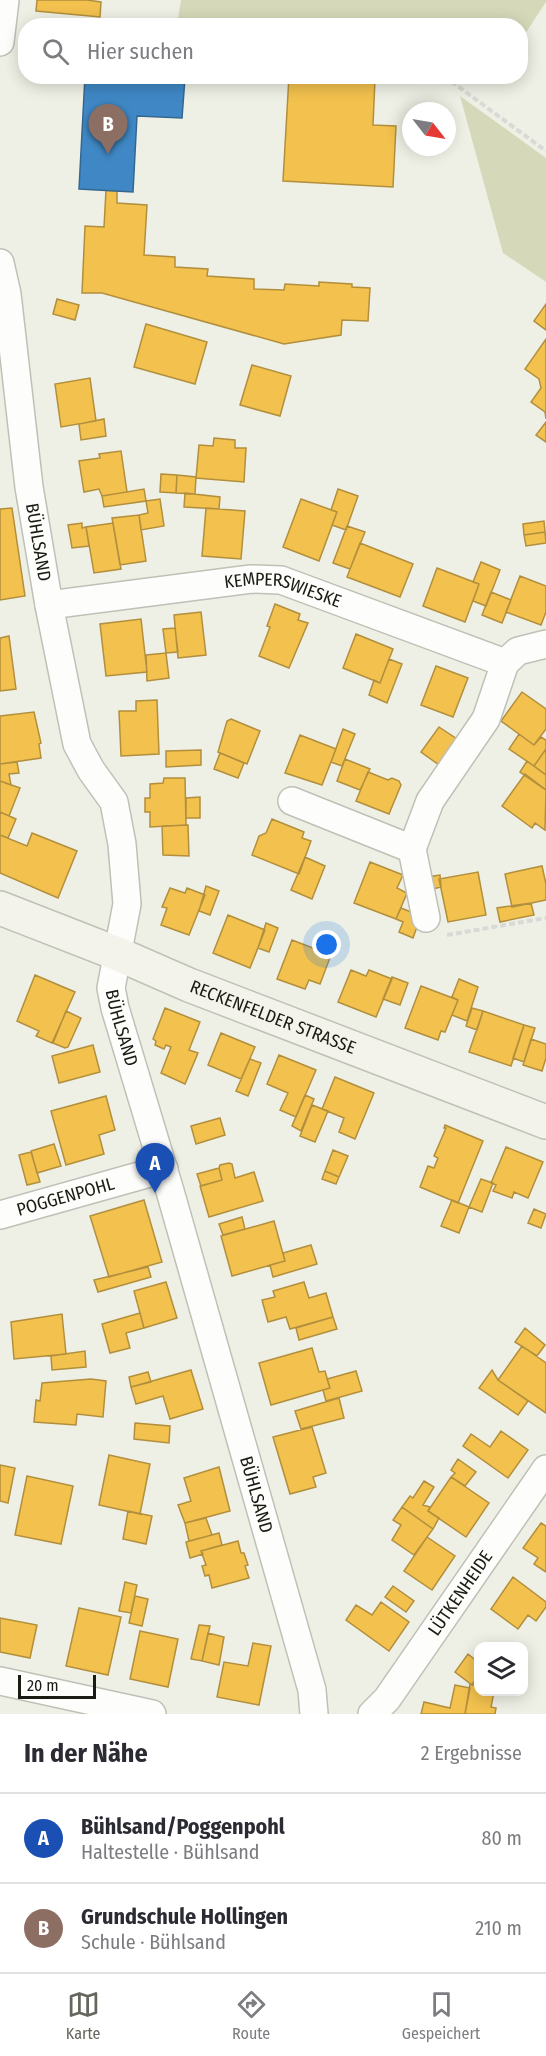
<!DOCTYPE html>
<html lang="de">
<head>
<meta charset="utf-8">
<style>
  :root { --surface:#fff; --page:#f2f2f3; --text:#2b2b33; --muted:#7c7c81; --line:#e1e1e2; --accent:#65665d }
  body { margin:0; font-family:"Fira Sans Condensed",sans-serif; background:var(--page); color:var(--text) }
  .controls { position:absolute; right:18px; bottom:18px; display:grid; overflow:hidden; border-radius:12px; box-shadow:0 3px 15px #0003 }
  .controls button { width:54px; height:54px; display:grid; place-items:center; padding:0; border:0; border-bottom:2px solid var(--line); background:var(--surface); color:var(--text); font:30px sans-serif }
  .compass { position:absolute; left:402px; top:102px; width:54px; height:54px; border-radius:50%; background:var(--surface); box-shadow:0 3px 15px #0003; rotate:121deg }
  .scale { position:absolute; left:18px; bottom:15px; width:78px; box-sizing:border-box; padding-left:6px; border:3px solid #1b1b14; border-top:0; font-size:16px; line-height:21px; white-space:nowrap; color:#1b1b14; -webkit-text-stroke:4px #fff; paint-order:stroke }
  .you { position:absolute; left:327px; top:945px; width:21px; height:21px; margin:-15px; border:4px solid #fff; border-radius:50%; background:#1a73e8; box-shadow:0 0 0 9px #1a73e833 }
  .badge { display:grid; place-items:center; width:39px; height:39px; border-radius:50%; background:var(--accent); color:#fff; font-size:20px; font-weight:700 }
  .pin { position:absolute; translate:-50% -50px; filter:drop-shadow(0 2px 3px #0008) }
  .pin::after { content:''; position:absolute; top:32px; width:21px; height:18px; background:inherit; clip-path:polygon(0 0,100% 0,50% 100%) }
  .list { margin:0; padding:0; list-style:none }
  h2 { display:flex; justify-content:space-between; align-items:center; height:78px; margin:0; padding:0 24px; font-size:26px }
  h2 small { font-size:20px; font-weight:400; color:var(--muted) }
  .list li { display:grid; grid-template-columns:39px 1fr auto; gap:18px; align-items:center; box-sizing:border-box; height:90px; padding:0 24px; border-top:2px solid var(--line) }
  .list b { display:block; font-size:22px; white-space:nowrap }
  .list p { margin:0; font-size:20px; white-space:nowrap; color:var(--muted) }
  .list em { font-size:20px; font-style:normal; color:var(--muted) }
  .icon { flex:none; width:33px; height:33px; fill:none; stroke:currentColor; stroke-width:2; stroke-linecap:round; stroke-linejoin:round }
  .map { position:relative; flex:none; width:546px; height:1714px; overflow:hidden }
  .search { position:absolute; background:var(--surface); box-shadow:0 3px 15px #0003; left:18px; right:18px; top:18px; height:66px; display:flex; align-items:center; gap:15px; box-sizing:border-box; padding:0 21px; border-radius:24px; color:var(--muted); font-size:22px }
  .sheet { height:258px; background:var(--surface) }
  nav { display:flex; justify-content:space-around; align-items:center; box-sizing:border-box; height:84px; border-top:2px solid var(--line); background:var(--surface); font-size:16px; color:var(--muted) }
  nav a { display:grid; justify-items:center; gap:3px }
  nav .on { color:var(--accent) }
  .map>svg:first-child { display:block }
</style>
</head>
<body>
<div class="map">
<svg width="546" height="1714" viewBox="0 0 546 1714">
  <rect width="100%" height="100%" fill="#eff0e5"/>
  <path fill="#d6d9b9" d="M181,0H546V2L521,40L520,26L177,25Z
    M460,96L546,158V282L503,253Z"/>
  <path fill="#f2c14e" stroke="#b28f3d" stroke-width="1.5" d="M37,0H87L101,2L100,17L36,11Z
    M289,76L375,79L373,125L396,126L393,187L283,181Z
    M106,190L117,191V203L147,205L144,255L175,257V267L208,269L207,276L254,279V289L284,290L285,284L319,286V282L352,284V287L370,288L368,321L342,320L341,335L284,344L102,293H82L85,226L104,227Z
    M57,299L79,305L75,320L53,314Z
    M546,304V330L534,321Z
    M146,324L207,342L195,384L134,367Z
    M546,339V419L545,412L531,402L541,388L539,379L525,369Z
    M252,365L291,376L280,416L240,405Z
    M90,378L96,421L61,427L55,384Z
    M104,419L106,436L81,440L79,424Z
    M546,422V442L536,435Z
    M214,438L235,440V448H246L244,482L196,478L199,445L213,446Z
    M121,451L127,492L102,496L99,489L84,492L79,461L100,458L99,454Z
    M161,474L177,475L176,493L160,492Z
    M177,475L196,477L195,494L176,493Z
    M144,489L146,501L104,507L102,496Z
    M338,489L358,496L346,530L332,525L337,512L331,510Z
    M185,493L220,497L219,509L184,507Z
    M160,499L164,526L141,530L139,515L148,513L146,501Z
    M301,499L337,512L319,561L283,547Z
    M12,508L25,596L0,600V509Z
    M206,508L245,511L241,559L202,556Z
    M139,515L146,561L120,565L112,518Z
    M544,521L545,532L524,535L523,524Z
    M82,523V528L86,527L89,546L72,548L68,525Z
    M113,523L121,569L94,573L86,527Z
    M347,526L365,532L350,569L333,563Z
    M545,532L546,543L526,546L524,535Z
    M360,543L413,564L400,597L347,577Z
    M481,562L500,570L486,606L473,601L479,584L473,582Z
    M437,568L479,584L465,622L423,606Z
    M520,576L546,586V612L541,625L506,612Z
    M491,592L511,600L502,623L482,615Z
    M275,604L300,614L298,620L308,623L289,668L259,656L270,627L267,626Z
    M201,612L206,655L178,658L174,615Z
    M141,619L147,672L106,676L100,624Z
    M175,628L178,652L166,653L163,629Z
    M356,634L393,649L380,683L343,668Z
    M9,636L16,689L0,691V638Z
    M166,653L169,678L147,681L146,655Z
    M389,659L402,664L387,703L369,695L374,680L380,683Z
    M436,666L468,678L453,717L421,705Z
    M522,692L546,709V729L534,745L501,721Z
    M157,700L159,754L121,756L119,711H136V701Z
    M34,712L41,743L39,744L41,758L0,764V716Z
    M231,719L260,731L247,764L218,752L227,721Z
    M439,727L457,739L439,765L421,752Z
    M343,729L355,734L342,766L331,762Z
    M519,734L534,745L541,737L546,740V749L534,766L509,749Z
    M300,735L336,749L322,785L285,773Z
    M546,749V775L534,766Z
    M201,750V765L166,767V751Z
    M220,753L244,763L238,778L214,769Z
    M345,759L370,769L360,790L337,781Z
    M527,761L546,775V790L520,772Z
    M17,762L19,773L9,774L11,785L0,781V764Z
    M368,772L388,780L392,778L399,781L401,785L389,814L356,801Z
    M525,774L546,790L545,830L535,823L532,828L502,806Z
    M164,778H185L186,825L150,827V812H145V798H150V784L163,783Z
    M0,781L20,788L9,816L0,812Z
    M200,797V818H186V798Z
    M0,812L16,819L8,838L0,835Z
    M272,819L304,832L302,838L311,841L299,874L252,855L259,836L266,833Z
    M188,825L189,856L163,855L162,826Z
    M32,833L77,851L58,898L0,873V835L27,846Z
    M305,857L325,866L312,899L291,890Z
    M370,862L403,875L397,888L407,893L396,919L354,903Z
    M542,866L546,884V900L512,907L505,874Z
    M478,872L486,915L448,922L439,879Z
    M440,875L441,887L429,890L427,877Z
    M206,886L219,891L210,915L199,911Z
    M170,888L185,893L187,888L205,895L189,935L161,925L167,908L162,907Z
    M531,903L534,915L500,922L497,908Z
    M401,908L421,916L413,938L399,932L403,922L396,919Z
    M228,915L265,930L250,968L213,953Z
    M266,923L278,928L269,952L258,948Z
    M292,940L331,955L320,984L309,980L305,989L277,979Z
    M351,970L366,976L369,970L392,979L376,1017L338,1002Z
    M35,975L75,992L52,1043L36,1036L39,1031L17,1021Z
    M392,977L408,983L400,1005L383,999Z
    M459,979L478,987L467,1021L452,1015L458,1000L452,997Z
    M421,986L458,1000L445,1032L441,1031L438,1040L405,1028Z
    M165,1008L200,1022L189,1050L198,1053L185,1084L161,1073L171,1047L166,1045L164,1049L155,1045L156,1041L153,1039Z
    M472,1008L483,1011L477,1030L466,1026Z
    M66,1011L81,1018L68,1047L65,1048L53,1043Z
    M483,1011L524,1025L511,1066L469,1052Z
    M524,1025L535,1028L524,1062L513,1058Z
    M221,1033L255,1047L241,1079L208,1065Z
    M531,1039L546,1044V1058L542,1071L523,1065Z
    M93,1045L100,1072L59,1083L52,1056Z
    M279,1055L316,1070L296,1117L280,1110L288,1093L267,1084Z
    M250,1059L261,1063L248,1096L236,1091Z
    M335,1077L374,1093L355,1139L339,1132L344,1118L322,1109Z
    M305,1095L314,1099L301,1131L292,1126Z
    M106,1096L115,1130L99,1135L104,1154L66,1165L51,1111Z
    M312,1105L328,1111L315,1142L300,1136Z
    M220,1118L225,1135L196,1144L191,1126Z
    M445,1125L483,1141L458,1203L420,1187L428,1166L434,1168L438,1158L434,1156L446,1128H444Z
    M54,1144L61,1166L37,1173L31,1151Z
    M506,1147L543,1162L528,1198L514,1192L512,1198L493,1191L496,1185L491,1183Z
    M333,1150L348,1156L339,1177L325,1171Z
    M31,1152L40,1182L27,1185L19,1155Z
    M229,1163L232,1164L235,1178L254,1172L263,1201L209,1217L200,1186L222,1180L219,1168L220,1165Z
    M219,1168L222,1180L201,1186L197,1174Z
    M325,1171L339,1177L336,1184L322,1179Z
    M481,1179L493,1183L482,1212L469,1207Z
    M144,1200L162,1262L109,1277L90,1216Z
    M452,1200L469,1207L459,1233L441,1226Z
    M534,1209L546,1214L541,1228L528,1223Z
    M242,1217L245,1229L223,1235L219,1224Z
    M274,1221L285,1261L232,1276L221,1236Z
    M311,1245L317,1264L273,1277L270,1265L285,1261L283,1253Z
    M148,1267L151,1277L98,1292L94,1280Z
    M166,1282L177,1318L144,1328L134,1291Z
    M304,1282L309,1298L326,1293L333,1317L290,1329L286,1317L268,1322L262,1300L275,1297L273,1291Z
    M140,1313L144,1328L126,1333L130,1348L110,1353L102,1324Z
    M62,1314L66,1354L14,1359L11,1322Z
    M333,1317L337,1329L299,1340L296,1328Z
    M525,1328L545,1345L537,1356L515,1342Z
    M522,1346L546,1363V1413L498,1380Z
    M312,1348L319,1372L325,1371L330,1388L271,1405L259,1363Z
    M85,1351L86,1367L52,1370L51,1356Z
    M191,1370L203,1409L170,1419L163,1396L136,1404L131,1387Z
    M492,1370L498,1380L528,1401L518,1415L479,1388Z
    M356,1371L362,1391L326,1401L323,1390L330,1388L327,1379Z
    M148,1372L151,1382L131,1387L129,1377Z
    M91,1379L106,1381L103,1417L77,1414L76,1425L34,1422L36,1400L40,1401L42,1383Z
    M339,1398L344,1418L301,1429L295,1411Z
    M135,1423L170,1426L169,1443L134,1439Z
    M312,1427L326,1473L313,1477L316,1487L290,1494L273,1437Z
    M501,1431L528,1450L508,1478L463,1446L471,1434L490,1447Z
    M109,1455L150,1464L140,1514L99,1505Z
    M458,1459L476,1472L465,1486L451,1477L455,1473L451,1470Z
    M0,1465L15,1468L8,1503L0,1501Z
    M219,1467L230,1511L185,1523L178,1505L191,1501L184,1478Z
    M27,1476L73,1486L61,1544L15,1535Z
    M451,1477L489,1503L466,1537L428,1511Z
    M424,1481L434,1487L423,1505L430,1507L428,1511L439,1518L433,1529L402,1507L410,1496L413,1498Z
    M402,1507L433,1529L414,1555L392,1540L401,1525L393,1520Z
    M128,1511L152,1516L146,1544L123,1539Z
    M206,1518L212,1535L189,1541L185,1523Z
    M541,1523L546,1526V1572L534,1564L538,1558L523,1548Z
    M219,1533L222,1545L201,1551L203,1554L190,1558L186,1542Z
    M427,1537L455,1556L432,1590L404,1571Z
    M238,1541L241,1553H244L248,1565L245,1566L249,1578L212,1588L209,1575L205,1576L202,1566L206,1565L201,1551Z
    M513,1577L546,1602V1607L536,1621L528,1615L518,1629L491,1609Z
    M125,1582L137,1585L131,1613L119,1611Z
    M393,1586L414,1601L406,1612L385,1597Z
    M135,1596L148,1599L142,1626L129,1623Z
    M381,1602L409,1622L389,1651L346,1620L356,1605L372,1615Z
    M79,1608L121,1617L108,1675L66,1666Z
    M0,1618L37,1625L30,1658L0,1652Z
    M199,1625L210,1626L202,1661L191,1659Z
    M140,1631L178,1639L168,1687L130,1679Z
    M208,1633L224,1637L219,1665L202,1661Z
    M253,1643L271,1646L259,1705L217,1697L224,1662L248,1666Z
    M468,1654L478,1662V1676L472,1685L455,1672Z
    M470,1684L478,1686V1692H494L491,1707L496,1708L495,1714H465Z
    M455,1685L470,1688L465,1714H421L424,1702L450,1708Z"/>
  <path fill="#3f88c5" stroke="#346790" stroke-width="1.5" d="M85,76L185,78L182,118L137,116L133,192L79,189Z"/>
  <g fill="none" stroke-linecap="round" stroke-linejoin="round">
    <g stroke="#bfc0b6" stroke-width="30">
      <g id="street">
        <path d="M0,42L5,0"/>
        <path id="s1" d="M0,263L7,294L29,487L49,605L77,744L91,770L114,802L122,844L127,904L111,988L115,1008L170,1191L312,1690L314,1714"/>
        <path id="s2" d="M49,605L251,579L281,580L505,663L518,651L546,644"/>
        <path d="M292,801L412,849L430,801L486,719L505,663"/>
        <path d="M412,849L426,918"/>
        <path id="s3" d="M0,1215L164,1169"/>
        <path d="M0,1681L152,1714"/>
        <path id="s4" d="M372,1714L387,1699L546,1469"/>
      </g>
    </g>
    <g stroke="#bfc0b6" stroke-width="36">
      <g id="secondary">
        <path id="s5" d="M0,908L118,954L189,985L546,1122"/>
      </g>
    </g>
    <path stroke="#d9d9d6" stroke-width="4" stroke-dasharray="6 3" stroke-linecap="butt" d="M444,76L546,151
      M447,935L546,918"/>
    <use href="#street" stroke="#fdfdfb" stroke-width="27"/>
    <use href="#secondary" stroke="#f3f3ec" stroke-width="33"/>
  </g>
  <g text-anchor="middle" stroke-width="6" stroke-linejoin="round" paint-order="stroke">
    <g font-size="18" fill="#1b1b14" stroke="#fff">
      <text dy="6" stroke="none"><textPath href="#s1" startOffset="282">BÜHLSAND</textPath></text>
      <text dy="6" stroke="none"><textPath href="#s2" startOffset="237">KEMPERSWIESKE</textPath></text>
      <text dy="6" stroke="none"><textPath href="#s5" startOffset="294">RECKENFELDER STRASSE</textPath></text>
      <text dy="6" stroke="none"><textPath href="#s1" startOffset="786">BÜHLSAND</textPath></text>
      <text dy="6" stroke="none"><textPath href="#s3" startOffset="68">POGGENPOHL</textPath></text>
      <text dy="6" stroke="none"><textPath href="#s1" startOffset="1272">BÜHLSAND</textPath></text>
      <text dy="6" stroke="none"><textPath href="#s4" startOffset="150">LÜTKENHEIDE</textPath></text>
    </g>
  </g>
</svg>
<div class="controls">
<button><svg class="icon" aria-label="layers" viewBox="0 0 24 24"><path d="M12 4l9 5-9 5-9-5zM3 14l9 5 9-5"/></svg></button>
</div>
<svg class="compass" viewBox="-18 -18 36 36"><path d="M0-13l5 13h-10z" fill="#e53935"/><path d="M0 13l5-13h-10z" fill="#7c7c81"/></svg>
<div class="scale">20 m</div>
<div class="you"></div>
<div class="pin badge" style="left:155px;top:1193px;background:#1a4fb4">A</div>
<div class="pin badge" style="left:108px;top:154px;background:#8d6e63">B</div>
<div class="search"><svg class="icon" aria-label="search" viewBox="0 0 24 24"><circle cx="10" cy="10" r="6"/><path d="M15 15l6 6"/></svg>Hier suchen</div>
</div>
<section class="sheet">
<h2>In der Nähe<small>2 Ergebnisse</small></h2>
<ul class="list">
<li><span class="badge" style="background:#1a4fb4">A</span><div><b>Bühlsand/Poggenpohl</b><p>Haltestelle · Bühlsand</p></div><em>80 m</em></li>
<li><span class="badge" style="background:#8d6e63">B</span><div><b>Grundschule Hollingen</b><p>Schule · Bühlsand</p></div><em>210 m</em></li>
</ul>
</section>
<nav>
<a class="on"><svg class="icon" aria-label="map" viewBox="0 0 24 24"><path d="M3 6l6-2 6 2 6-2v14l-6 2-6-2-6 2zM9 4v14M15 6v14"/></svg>Karte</a>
<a><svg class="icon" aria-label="directions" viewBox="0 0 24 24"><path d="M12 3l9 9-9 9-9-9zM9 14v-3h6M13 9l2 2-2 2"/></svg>Route</a>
<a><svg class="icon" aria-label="saved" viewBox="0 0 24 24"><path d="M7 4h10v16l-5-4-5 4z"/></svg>Gespeichert</a>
</nav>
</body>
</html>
